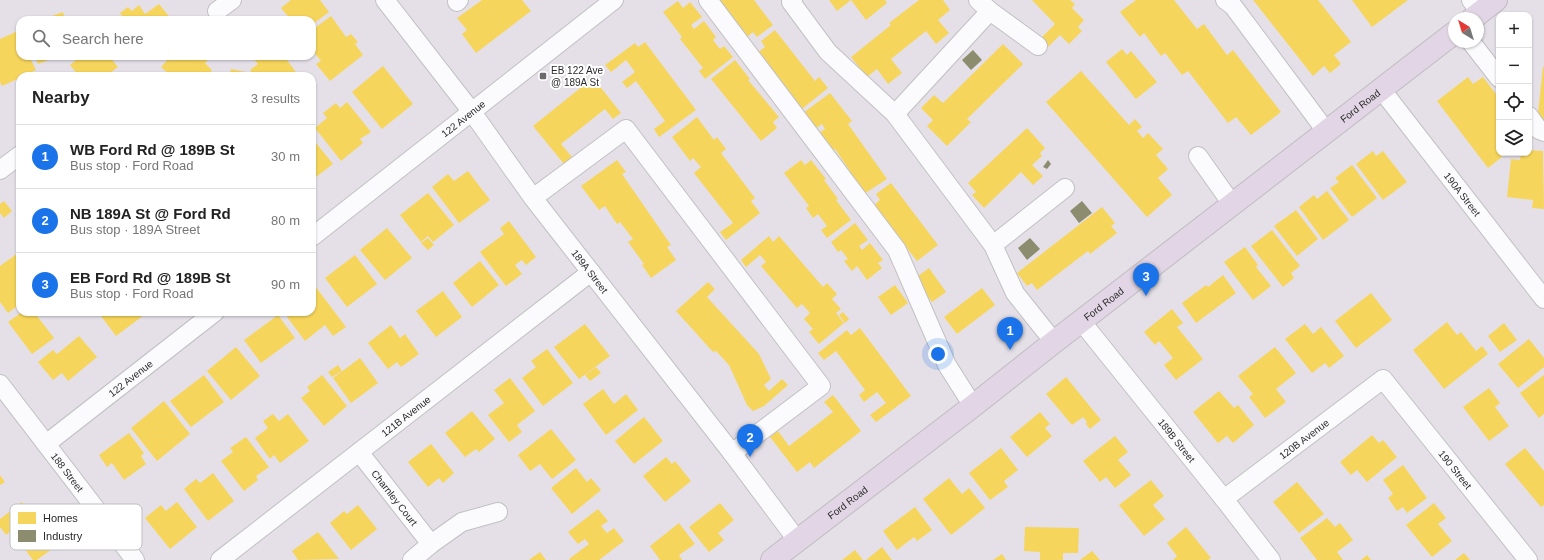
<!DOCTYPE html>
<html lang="en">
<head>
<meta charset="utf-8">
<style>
  :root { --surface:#fff; --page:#f2f2f2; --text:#222; --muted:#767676; --line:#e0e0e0; --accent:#1a73e8 }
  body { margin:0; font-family:Helvetica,sans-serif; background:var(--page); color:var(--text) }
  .controls { position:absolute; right:12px; top:12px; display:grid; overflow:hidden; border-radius:8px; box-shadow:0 1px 3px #0004 }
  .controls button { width:36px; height:36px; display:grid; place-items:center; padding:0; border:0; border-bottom:1px solid var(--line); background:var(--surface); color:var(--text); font:20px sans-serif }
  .compass { position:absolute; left:1448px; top:12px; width:36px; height:36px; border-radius:50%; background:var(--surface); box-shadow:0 1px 3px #0004; rotate:322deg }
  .you { position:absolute; left:938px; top:354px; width:14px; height:14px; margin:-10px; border:3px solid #fff; border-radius:50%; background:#1a73e8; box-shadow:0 0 0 6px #1a73e833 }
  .badge { display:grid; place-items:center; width:26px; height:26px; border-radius:50%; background:var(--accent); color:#fff; font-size:13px; font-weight:700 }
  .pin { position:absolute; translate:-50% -33px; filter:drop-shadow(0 1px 2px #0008) }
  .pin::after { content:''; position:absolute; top:21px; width:14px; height:12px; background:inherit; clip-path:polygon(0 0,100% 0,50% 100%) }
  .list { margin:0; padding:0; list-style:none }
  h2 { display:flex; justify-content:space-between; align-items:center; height:52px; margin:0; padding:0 16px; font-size:17px }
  h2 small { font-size:13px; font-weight:400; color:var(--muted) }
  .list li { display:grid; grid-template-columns:26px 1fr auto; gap:12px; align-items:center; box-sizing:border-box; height:64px; padding:0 16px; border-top:1px solid var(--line) }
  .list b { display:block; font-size:15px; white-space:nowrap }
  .list p { margin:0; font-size:13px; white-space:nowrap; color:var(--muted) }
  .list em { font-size:13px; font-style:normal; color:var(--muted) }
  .icon { flex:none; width:22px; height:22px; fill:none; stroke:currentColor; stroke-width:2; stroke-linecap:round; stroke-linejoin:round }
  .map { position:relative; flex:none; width:1544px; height:560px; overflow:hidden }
  .search { position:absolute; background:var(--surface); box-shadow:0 1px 3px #0004; left:16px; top:16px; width:300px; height:44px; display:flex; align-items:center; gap:10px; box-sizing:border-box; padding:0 14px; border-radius:12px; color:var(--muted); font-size:15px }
  .panel { position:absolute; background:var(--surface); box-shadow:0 1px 3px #0004; left:16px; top:72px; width:300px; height:244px; border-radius:12px }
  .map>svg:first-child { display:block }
</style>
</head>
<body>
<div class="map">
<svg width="1544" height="560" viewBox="0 0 1544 560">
  <rect width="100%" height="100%" fill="#e5e0e8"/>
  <path fill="#f6d55c" d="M291,0H320L329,12L312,25V20H291L281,8Z
    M482,0H522L531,11L476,53L462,34L467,30L457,18Z
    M719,0H754L773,25L757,37L753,32L747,37Z
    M829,0H885L887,3L866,20L851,0L837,11Z
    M919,0H943L950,10L938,20L949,33L936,44L926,31L891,59L902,73L888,84L877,69L867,77L851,57L891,25L889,23Z
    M1032,0H1070L1075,4L1072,8L1084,20L1078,27L1082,31L1069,44L1060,35L1048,47L1040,39L1055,24Z
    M1136,0H1174L1197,29L1204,24L1227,55L1233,50L1281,112L1251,135L1236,117L1228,123L1188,71L1182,75L1165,53L1161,56L1144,33L1140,37L1120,12Z
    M1253,0H1318L1351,42L1334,55L1341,64L1330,73L1324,66L1313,76Z
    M1352,0H1408L1372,27Z
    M678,1L683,8L690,2L702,17L691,25L694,29L704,21L716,37L713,40L720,49L724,46L733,57L705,79L699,71L703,68L680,39L682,37L663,12Z
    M159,4L172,20H125L120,13L128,7L132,11L139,5L145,14Z
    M63,12L65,20H41Z
    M331,16L346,37L351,34L358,42L355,44L363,55L330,81L316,64L321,61L312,50V30Z
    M775,30L815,81L819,77L828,88L802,109L787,91L789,90L757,53L765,47L761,41Z
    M18,31L20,36V56H29L36,70L23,76H20V78L2,86L0,82V39Z
    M645,42L696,110L659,137L654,129L665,121L636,81L627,88L622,82L635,72L626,60L611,72L605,65L635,43L638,47Z
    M1003,44L1023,64L967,119L971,122L947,146L927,126L933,120L921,108L934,95L943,103Z
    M1122,49L1127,55L1131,51L1157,82L1136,99L1106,62Z
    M35,56H59L38,64Z
    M81,56H109L118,67L106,76H79L70,65Z
    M171,56H206L209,59L205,63L212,70L207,76H171L161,67Z
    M257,56H284L298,75L296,76H255L250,70L258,64L253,58Z
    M735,60L750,79L748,80L779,117L773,122L777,128L761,141L711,79Z
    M383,66L413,104L382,129L352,92Z
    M1543,67H1544V123L1537,122Z
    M231,69L246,72V76H229Z
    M1081,71L1129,125L1135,119L1142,127L1137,131L1143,138L1148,133L1163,149L1156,155L1168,169L1158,178L1172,195L1147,217L1046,102Z
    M1468,77L1473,84L1483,77L1499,98V153H1507L1488,168L1437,101Z
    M589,81L594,87L598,84L621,113L613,119L605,109L561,144L572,157L564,164L533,126Z
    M830,93L852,121L848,124L887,179L864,194L848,172L850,171L835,149L833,151L820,132L825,129L822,124L815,129L803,113Z
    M347,102L371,132L360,139L363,143L341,161L315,128L327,118L323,113L336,103L340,108Z
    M697,117L714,140L717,137L726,149L721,153L755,198L751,201L760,213L726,240L720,232L733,223L694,173L701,167L693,158L690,161L672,137Z
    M1027,128L1045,148L1040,153L1042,156L1032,165L1043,176L1033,185L1021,172L984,208L972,195L976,192L968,183Z
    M312,138L333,164L312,180Z
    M1529,150L1543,151L1544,209L1532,208L1533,200L1507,197L1511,159L1520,160L1521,153H1529Z
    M1373,151L1376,156L1383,151L1407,182L1383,200L1356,164Z
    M617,160L626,172L622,174L671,245L667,247L676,260L651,278L642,265L644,264L628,242L633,239L620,222L617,224L605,206L599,210L581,186Z
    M801,160L805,165L811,160L826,179L824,180L838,199L836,200L851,220L827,238L821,230L827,226L818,214L813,218L806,208L809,206L784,173Z
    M1352,165L1377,198L1352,217L1330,188L1339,182L1335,178Z
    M468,171L490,200L459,223L432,187L448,174L454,181Z
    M891,183L938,245L917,261L906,247L904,248L873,206L880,200L876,194Z
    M1327,191L1349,220L1323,240L1299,207L1314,195L1317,199Z
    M428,193L454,225L433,242L428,236L421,242L400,215Z
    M4,201L12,211L4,218L0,213V204Z
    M1102,207L1115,223L1111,226L1117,233L1090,254L1088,251L1037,290L1032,283L1027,286L1017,273Z
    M1296,210L1318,239L1297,256L1274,226Z
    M509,221L536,257L526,265L522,260L515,265L522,274L506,286L480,252L504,234L500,228Z
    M855,223L868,240L859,246L862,250L870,243L883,260L878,263L882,268L867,280L857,266L852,271L844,261L848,259L841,250L838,252L831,242Z
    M387,228L412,258L385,280L360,250Z
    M1272,230L1300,266L1291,273L1294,278L1283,287L1251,246Z
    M769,236L773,242L779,236L823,287L827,283L837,294L832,299L841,309L836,313L844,323L819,344L809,332L813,329L804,319L810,313L802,304L797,308L761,266L766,262L760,255L746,267L741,260Z
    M428,238L434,245L428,250L421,243Z
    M1245,247L1258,265L1256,267L1271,286L1253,300L1224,262Z
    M18,253L20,255V304L8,313L0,302V266Z
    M355,255L377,284L347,307L325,278Z
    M480,261L499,285L472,307L453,283Z
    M929,268L946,292L932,302L914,279Z
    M1223,275L1236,293L1196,323L1182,303L1206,285L1208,287Z
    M312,282L346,327L333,336L325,325L305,341L287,317L294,312H312Z
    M708,282L715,289L707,297L759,354L771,379L764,385L769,391L782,379L788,385L764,406L753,411L747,405L729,365L716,351L713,352L676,311Z
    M895,285L908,303L891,315L878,297Z
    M982,288L995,305L957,334L944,317Z
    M443,291L462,317L436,337L416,311Z
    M1371,293L1392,320L1356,348L1335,321Z
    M1172,309L1183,323L1177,327L1203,359L1176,380L1164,365L1173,358L1159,341L1155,345L1144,332Z
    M22,312H34L54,338L32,354L8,322Z
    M98,312H148L116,336Z
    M843,312L849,319L845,323L839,315Z
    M278,315L295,338L261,363L244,340Z
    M1447,322L1457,335L1461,332L1476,351L1482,346L1488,354L1444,389L1413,350Z
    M1504,323L1517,340L1500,352L1488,336Z
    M585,324L610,356L579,379L554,347Z
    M1305,324L1313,334L1321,327L1344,356L1329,368L1325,363L1312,373L1285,339Z
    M391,325L400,338L405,334L419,354L401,367L397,362L388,369L368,343Z
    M860,328L911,396L876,422L870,415L886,403L877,392L864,402L859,395L865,390L836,351L824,360L818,353L847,330L851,335Z
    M79,336L97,357L68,381L62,373L53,380L38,362L53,350L57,354Z
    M1529,339L1544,358V367L1518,388L1498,364Z
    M236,347L260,376L231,400L207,371Z
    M1275,347L1296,373L1276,389L1286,402L1265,418L1249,397L1253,394L1238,376Z
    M547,349L573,383L543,406L522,378L536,367L531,361Z
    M360,358L378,383L351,403L333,378Z
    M338,365L342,371L332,377L328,372Z
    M596,367L601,373L590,381L585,375Z
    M204,375L224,402L191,427L170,401Z
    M322,375L347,406L324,426L301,398L310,391L307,387Z
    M1544,375V414L1539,418L1520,393Z
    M1066,377L1101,420L1090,429L1086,424L1087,422L1083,417L1072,425L1046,394Z
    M510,378L535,411L517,425L522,432L509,442L488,415L504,403L494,390Z
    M1489,388L1500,403L1495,407L1509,426L1489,441L1463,407Z
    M603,389L614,404L626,394L638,410L606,435L583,404Z
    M1219,391L1234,408L1238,405L1254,425L1233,443L1227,436L1218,443L1193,412Z
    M833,395L861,431L814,468L810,462L797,472L770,437L778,431L789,446L833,412L824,402Z
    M164,401L190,434L157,461L131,428Z
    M472,411L495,439L479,452L476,449L465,457L445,433Z
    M1040,412L1050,424L1045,428L1052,436L1027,457L1010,437Z
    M273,414L279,421L288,414L309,441L280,463L274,455L270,459L255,438L268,428L263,421Z
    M644,417L663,441L634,464L615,441Z
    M551,429L576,460L552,479L540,464L530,471L518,455Z
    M129,433L144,453L141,456L146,464L124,480L112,463L107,467L99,455Z
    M1372,435L1379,443L1383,440L1397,457L1367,482L1357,470L1351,475L1340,462Z
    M1115,436L1128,452L1118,460L1131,475L1115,488L1106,477L1100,482L1083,461Z
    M246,437L269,467L256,476L258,480L244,491L221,461L233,452L230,448Z
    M431,444L454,473L443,483L439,478L428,487L408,462Z
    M1001,448L1018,470L1004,481L1008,487L990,500L969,473Z
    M1525,448L1544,471V505L1541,507L1505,464Z
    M666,457L672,464L675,461L691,481L665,502L643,476Z
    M1403,465L1427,498L1407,513L1403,507L1397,511L1388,498L1393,494L1383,480Z
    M576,468L587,482L591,478L601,490L572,514L551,488Z
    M213,473L234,501L208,521L184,489L196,479L200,483Z
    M0,475L5,482L0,485Z
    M949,478L962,494L969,488L985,508L951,535L923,499Z
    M1151,480L1164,496L1153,505L1165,519L1144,536L1119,505Z
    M1297,482L1324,514L1299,533L1273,502Z
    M22,502L56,546L37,560H33L11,531L6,535L0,527V519Z
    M177,502L197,527L170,549L145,518L161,505L166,511Z
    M720,503L734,520L718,533L724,540L709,552L689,527Z
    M1434,503L1446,518L1438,524L1452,541L1432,557L1406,525Z
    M358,505L377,529L351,550L330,523L344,511L347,514Z
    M915,507L932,530L917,541L914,537L897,550L883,531Z
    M598,509L608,521L601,526L607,533L614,528L624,541L599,560H570L569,559L589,544L585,539L578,544L568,532Z
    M1327,518L1335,527L1340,523L1353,540L1337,552L1343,560H1317L1300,538Z
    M679,523L695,544L679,555L682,560H660L650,546Z
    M1025,527L1079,528L1078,553H1063V560H1040V552L1024,551Z
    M1186,527L1211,558L1208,560H1173L1177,556L1167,543Z
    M318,532L339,559L298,560L292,551Z
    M882,547L892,560H866Z
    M855,550L863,560H842Z
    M1092,551L1100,560H1080Z
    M540,552L546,560H529Z
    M1464,553L1470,560H1455Z
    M1002,554L1006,560H993Z
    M1367,555L1371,560H1361Z"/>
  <path fill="#8c8c6e" d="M973,50L982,60L971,70L962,60Z
    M1048,160L1051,164L1047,169L1043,167Z
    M1082,201L1092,213L1079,223L1070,211Z
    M1030,238L1040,249L1027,260L1018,248Z"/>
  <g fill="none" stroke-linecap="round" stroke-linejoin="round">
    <g stroke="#c1c0c2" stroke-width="20">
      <g id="minor">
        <path id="s1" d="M385,0L472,112L533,198L732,453L797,540"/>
        <path d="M708,0L897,250L947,365L973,406"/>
        <path d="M793,0L791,2L828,52L895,114L993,245L1015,293L1054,342"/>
        <path d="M978,0L990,11L1038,46"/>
        <path d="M1225,0L1233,6L1326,131"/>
        <path d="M1471,0L1480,12"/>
        <path d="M457,2L459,0"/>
        <path d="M217,11L232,0"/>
        <path d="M1471,42L1499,78"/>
        <path id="s2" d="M1381,89L1544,299"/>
        <path d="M895,114L990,11"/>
        <path d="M1529,116L1539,130L1544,132"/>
        <path d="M1198,156L1232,204"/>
        <path d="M0,170L20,155"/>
        <path d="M533,198L626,129L821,386L732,453"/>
        <path id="s3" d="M312,237L614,0"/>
        <path d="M993,245L1065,188"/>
        <path id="s4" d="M1081,321L1224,499L1271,560"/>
        <path id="s5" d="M0,384L135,560"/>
        <path id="s6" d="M46,444L215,312"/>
        <path id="s7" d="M359,452L431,544"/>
        <path id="s8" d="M1224,499L1383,379L1528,560"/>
        <path id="s9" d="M220,560L591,272"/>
        <path d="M412,560L431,544L462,522L498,512"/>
      </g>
    </g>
    <g stroke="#bfbdc0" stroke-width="24">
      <g id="major">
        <path d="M1473,18L1496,0"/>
        <path id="s10" d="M772,560L973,406L1054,342L1454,33"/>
      </g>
    </g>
    <use href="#minor" stroke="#fbfafc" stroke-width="18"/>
    <use href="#major" stroke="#e2d5e5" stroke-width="22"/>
  </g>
  <rect fill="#6b6a6c" stroke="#fff" stroke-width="1.5" x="539" y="72" width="8" height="8" rx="2"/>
  <g text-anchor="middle" stroke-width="4" stroke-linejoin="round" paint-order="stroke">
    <g font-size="10" fill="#2a2a2a" stroke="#fff" text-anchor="start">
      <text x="551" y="74">EB 122 Ave<tspan x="551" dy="12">@ 189A St</tspan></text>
    </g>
    <g font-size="10" fill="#2a2a2a" stroke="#fff">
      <text dy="4" stroke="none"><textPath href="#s10" startOffset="743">Ford Road</textPath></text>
      <text dy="4" stroke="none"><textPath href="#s3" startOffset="192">122 Avenue</textPath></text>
      <text dy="4" stroke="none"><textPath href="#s2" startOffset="133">190A Street</textPath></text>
      <text dy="4" stroke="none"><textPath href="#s1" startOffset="340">189A Street</textPath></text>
      <text dy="4" stroke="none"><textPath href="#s10" startOffset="419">Ford Road</textPath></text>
      <text dy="4" stroke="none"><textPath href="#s6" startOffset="107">122 Avenue</textPath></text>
      <text dy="4" stroke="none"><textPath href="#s9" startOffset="235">121B Avenue</textPath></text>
      <text dy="4" stroke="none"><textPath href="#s8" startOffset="100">120B Avenue</textPath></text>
      <text dy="4" stroke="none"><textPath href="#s4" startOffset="153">189B Street</textPath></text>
      <text dy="4" stroke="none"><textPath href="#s8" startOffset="315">190 Street</textPath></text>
      <text dy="4" stroke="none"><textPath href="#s5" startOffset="111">188 Street</textPath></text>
      <text dy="4" stroke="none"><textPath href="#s7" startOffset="58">Charnley Court</textPath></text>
      <text dy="4" stroke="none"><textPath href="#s10" startOffset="95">Ford Road</textPath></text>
    </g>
  </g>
  <rect x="10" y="504" width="132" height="46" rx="6" fill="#fff" stroke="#bfbfbf" stroke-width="1"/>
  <rect x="18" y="512" width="18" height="12" fill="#f6d55c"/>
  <rect x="18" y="530" width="18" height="12" fill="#8c8c6e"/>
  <g font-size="11" fill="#2a2a2a">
    <text x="43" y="522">Homes</text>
    <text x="43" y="540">Industry</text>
  </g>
</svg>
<div class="controls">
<button>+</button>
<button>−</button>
<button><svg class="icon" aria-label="locate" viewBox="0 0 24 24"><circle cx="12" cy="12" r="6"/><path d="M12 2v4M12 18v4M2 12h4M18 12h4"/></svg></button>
<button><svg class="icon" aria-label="layers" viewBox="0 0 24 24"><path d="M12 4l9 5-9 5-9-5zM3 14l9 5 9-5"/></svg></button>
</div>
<svg class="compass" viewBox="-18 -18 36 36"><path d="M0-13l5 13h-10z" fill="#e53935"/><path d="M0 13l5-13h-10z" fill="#767676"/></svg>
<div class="you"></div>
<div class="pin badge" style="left:1010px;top:350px">1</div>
<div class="pin badge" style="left:750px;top:457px">2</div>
<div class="pin badge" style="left:1146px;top:296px">3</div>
<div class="search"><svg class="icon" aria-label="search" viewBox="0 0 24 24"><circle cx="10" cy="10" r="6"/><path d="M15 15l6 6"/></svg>Search here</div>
<section class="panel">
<h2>Nearby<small>3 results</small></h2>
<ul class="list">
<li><span class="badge">1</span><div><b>WB Ford Rd @ 189B St</b><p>Bus stop · Ford Road</p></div><em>30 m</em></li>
<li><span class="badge">2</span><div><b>NB 189A St @ Ford Rd</b><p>Bus stop · 189A Street</p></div><em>80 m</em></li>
<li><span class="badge">3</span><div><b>EB Ford Rd @ 189B St</b><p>Bus stop · Ford Road</p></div><em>90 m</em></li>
</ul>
</section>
</div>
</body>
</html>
